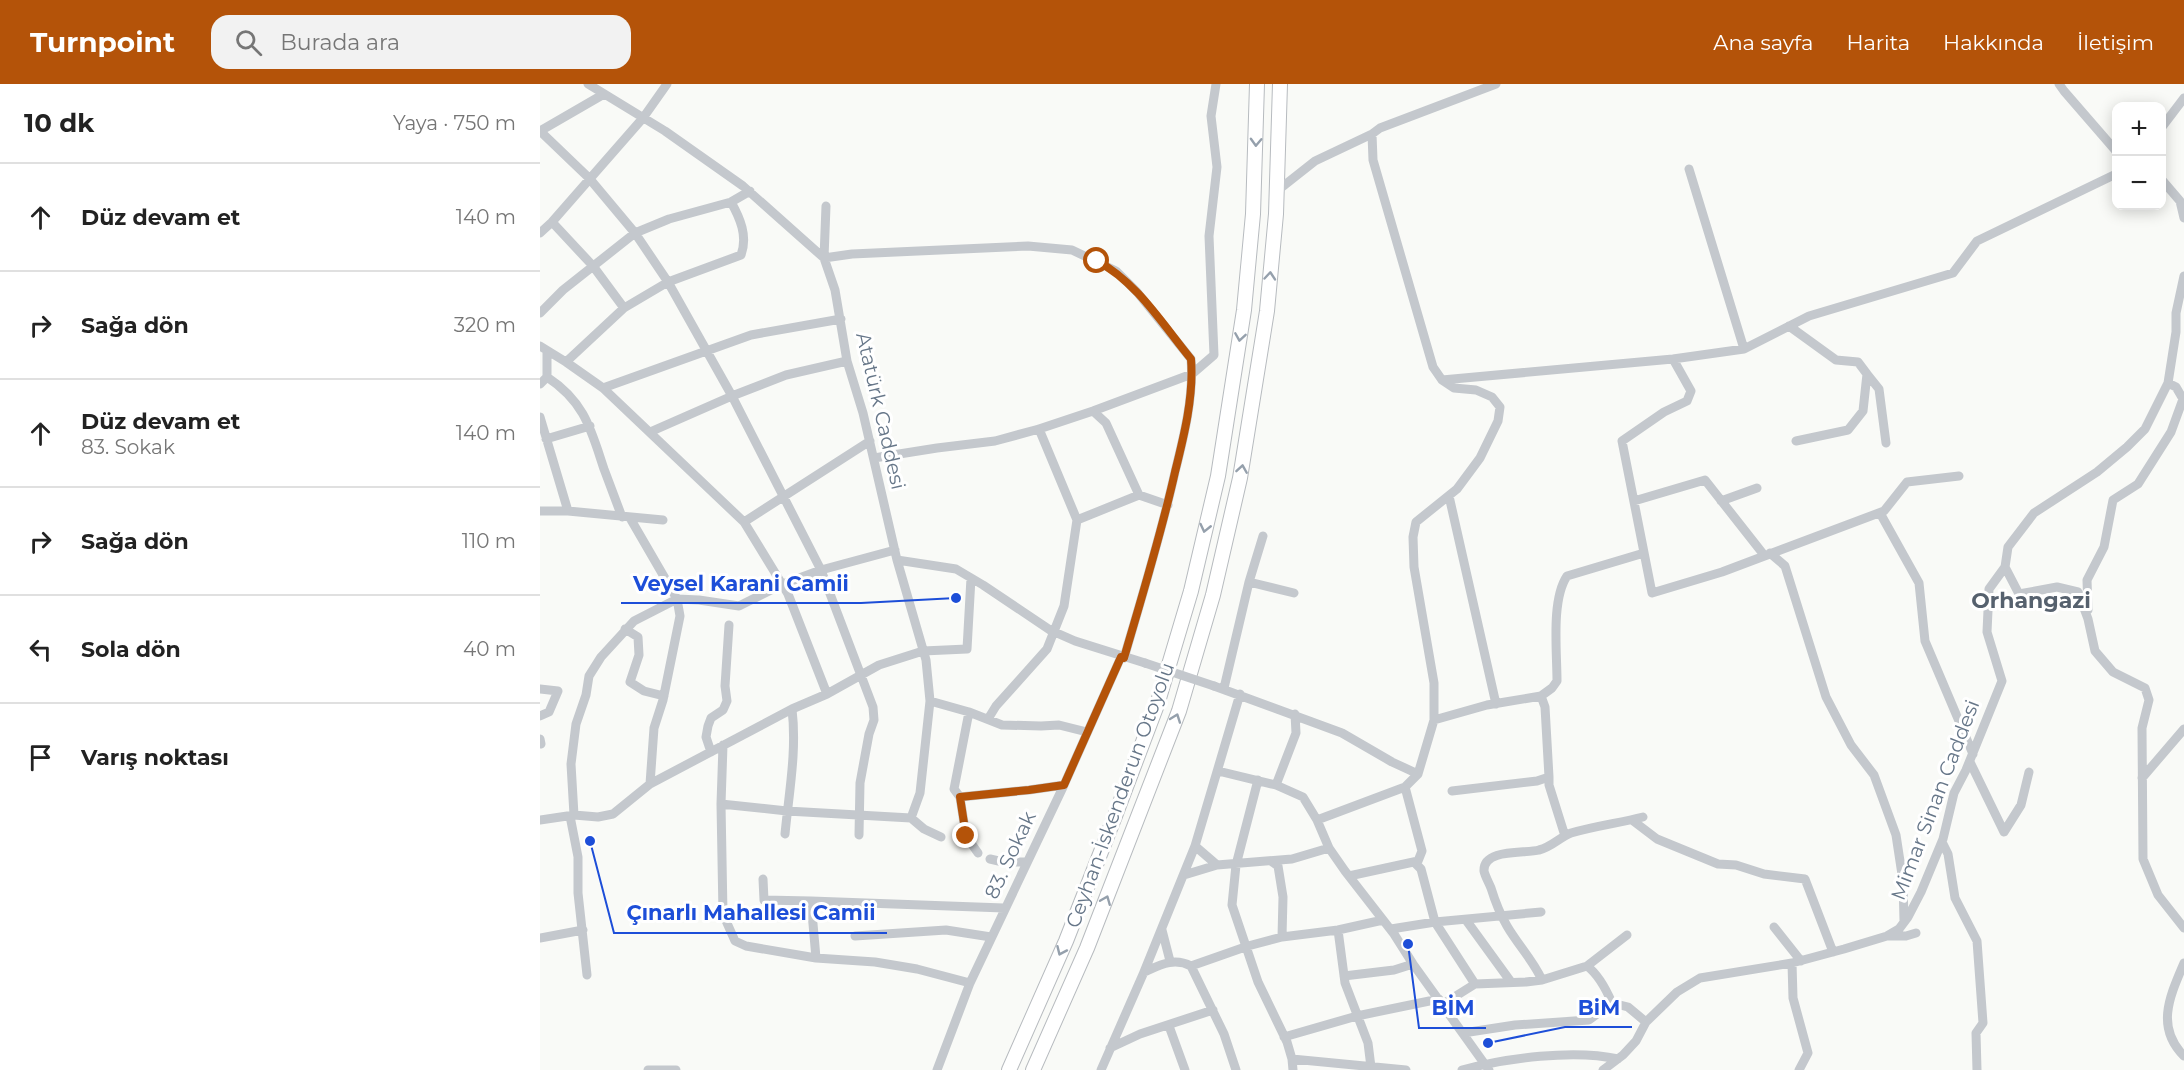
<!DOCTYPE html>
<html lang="tr">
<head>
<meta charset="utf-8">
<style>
  :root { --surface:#fff; --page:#f2f2f2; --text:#222; --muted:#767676; --line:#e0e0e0; --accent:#b45309 }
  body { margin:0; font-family:Montserrat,sans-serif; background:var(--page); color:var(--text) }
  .controls { position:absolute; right:18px; top:18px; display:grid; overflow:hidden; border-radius:12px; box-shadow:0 3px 15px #0003 }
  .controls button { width:54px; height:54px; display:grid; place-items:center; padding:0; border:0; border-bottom:2px solid var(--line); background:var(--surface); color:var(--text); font:30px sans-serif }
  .stop { position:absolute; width:18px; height:18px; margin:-14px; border:4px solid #b45309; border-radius:50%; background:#fff }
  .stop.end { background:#b45309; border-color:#fff; box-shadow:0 2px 6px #0008 }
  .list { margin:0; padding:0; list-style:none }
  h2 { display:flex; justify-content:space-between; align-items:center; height:78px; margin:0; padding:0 24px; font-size:26px }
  h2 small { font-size:20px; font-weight:400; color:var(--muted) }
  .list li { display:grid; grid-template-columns:39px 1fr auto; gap:18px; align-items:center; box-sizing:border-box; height:108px; padding:0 24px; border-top:2px solid var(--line) }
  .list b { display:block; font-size:22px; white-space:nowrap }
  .list p { margin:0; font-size:20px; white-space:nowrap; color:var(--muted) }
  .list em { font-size:20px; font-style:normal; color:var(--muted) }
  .icon { flex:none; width:33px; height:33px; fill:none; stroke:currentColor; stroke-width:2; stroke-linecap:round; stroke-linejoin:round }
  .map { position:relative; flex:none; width:1644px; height:986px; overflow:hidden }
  header { display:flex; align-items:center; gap:36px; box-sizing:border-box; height:84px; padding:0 30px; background:var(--accent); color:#fff }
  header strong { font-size:28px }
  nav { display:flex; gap:33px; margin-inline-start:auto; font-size:21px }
  .search { width:420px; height:54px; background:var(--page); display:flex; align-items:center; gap:15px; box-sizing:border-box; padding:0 21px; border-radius:18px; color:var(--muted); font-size:22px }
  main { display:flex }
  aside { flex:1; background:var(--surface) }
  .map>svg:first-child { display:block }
</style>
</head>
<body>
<header>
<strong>Turnpoint</strong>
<div class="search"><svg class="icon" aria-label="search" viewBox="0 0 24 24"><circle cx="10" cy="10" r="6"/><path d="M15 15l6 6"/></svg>Burada ara</div>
<nav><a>Ana sayfa</a><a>Harita</a><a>Hakkında</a><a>İletişim</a></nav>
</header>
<main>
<aside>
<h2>10 dk<small>Yaya · 750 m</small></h2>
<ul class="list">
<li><svg class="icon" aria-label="ahead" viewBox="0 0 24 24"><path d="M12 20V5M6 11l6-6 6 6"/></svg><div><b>Düz devam et</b></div><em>140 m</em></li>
<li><svg class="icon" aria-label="right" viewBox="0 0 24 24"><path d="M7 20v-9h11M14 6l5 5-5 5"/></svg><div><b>Sağa dön</b></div><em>320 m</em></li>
<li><svg class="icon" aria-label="ahead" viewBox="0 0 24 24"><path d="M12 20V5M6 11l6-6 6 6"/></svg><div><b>Düz devam et</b><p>83. Sokak</p></div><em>140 m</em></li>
<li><svg class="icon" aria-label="right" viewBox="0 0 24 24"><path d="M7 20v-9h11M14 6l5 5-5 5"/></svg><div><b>Sağa dön</b></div><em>110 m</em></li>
<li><svg class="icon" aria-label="left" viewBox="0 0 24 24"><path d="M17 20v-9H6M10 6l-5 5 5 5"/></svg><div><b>Sola dön</b></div><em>40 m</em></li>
<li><svg class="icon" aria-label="arrive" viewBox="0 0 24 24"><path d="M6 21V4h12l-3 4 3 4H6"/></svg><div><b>Varış noktası</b></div></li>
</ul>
</aside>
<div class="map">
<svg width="1644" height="986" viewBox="0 0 1644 986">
  <rect width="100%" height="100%" fill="#f9faf7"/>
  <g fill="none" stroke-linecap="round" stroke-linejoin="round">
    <g stroke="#b7bbbf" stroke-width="16">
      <path id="highway" d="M469,986L526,857L575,732L617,621L651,507L678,392L704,226L713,130L717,0
        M493,986L547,864L639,627L673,511L700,394L727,227L736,130L740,0"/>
    </g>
    <path stroke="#c4c8cd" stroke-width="9" d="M48,0L125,47L203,102L284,174L295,206L307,277L323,329L357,476L386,576L390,617L429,628L462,641L501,642L519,641L547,648
      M1519,0L1524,7L1576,67
      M64,10L0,47L49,94L95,149L128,198L192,312L281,486L333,623L334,636L329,650L320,699L319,751
      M1622,43L1644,14
      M1149,85L1204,265
      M1622,96L1640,117L1644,134
      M737,107L775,77L832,50
      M286,122L284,174L312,170L488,162L532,166L576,187L597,208L651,275C654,312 644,352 635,388C621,451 602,512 584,574
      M12,138L53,182L84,224
      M0,149L12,138L103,34L127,0
      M0,229L23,206L95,149L129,135L191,118L210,107
      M1249,242L1296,276L1318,278L1327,290L1323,327L1308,346L1256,357
      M0,262L26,278L63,304L204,438L248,510L287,610
      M1133,275L1151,307L1147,317L1124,328L1082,357L1112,509L1182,488L1344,427L1367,398L1419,392
      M26,278L84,224L128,198L201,171C208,152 200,134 191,118
      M1327,290L1339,305L1346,359
      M7,293C45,318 51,346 64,385C70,401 76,417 82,433
      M902,296L1133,275L1204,265L1269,232L1413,189L1437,157L1576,90
      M0,300L7,293V268
      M63,304L211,251L301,235
      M553,327L566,339L599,411
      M0,333L28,427
      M110,348L192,312L246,291L307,277
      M6,355L50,342
      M334,374L397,364L455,357L499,345L553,327L652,290L674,271L669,152L677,83L671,32L676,0
      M909,412L956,620
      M1094,417L1165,396L1224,471
      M1181,417L1217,404
      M0,427H28L123,436
      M1340,429L1379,499L1385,557L1433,670
      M90,434L137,515L140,532L123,616L114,644L110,700
      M537,436L599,411L628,421
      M204,438L330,357
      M1230,469L1245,482L1286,613L1311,661L1334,691L1356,751L1363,797L1364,837
      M357,476L416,485L443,501L510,546L535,557L605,579
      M1465,483L1479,510L1517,503L1538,508L1548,535L1555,567L1573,588L1605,604L1609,616L1602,644L1603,775L1618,811L1644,844
      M709,498L754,509
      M1548,526L1547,496L1564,463L1573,416L1598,400L1631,348L1643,315L1636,303L1628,299
      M85,545L98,553L99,571L90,598L104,607L124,612
      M674,602L802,649L852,678L878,690
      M684,604L709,498L723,452
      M0,605L18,607L9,628L0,632
      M429,628L414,705L420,713L426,752L438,769
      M448,635L456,622L507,565L524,522L537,436L499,345
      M894,636L947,621L1001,612L1012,604L1017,597C1017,567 1011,516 1027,492L1104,469
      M0,655L1,660
      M183,661L181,720L183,830L195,857L206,862L276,874L335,878L377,885L430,899
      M171,668L166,653L168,642L171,634L183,626L187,617L185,602L189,541
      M1430,678L1464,748L1481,721L1489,688
      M678,687L736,701L763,713L777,736L789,764L805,787L854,850L873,880L949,986
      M1009,693V701L1025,752
      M1602,694L1644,645
      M718,696L696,781L692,821L718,898L747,958L752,975L753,986
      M736,701L756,649L755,630
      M912,707L997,697L1009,693L1005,623L1001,612
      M420,713L489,706L524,701
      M181,720L247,727L371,734L384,745L401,753
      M34,731L31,680L36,640L46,611L49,592L61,573L94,537L137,515L159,516L199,522L243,500L281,486L355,466
      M30,732L38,773V809L47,891
      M371,734L380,709L390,617
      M0,736L34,731L58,733L73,730L110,700L252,625L287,610L339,581L383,567L427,565L431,494
      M777,736L865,703L878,690L894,636V599L874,483L873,453L876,438L917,405L940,374L958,337L960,323L952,313L936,306L914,304L902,296L893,283L833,76L832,50L840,44L956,0
      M1092,736L1117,755L1178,780L1196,781L1224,790L1265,795L1293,868
      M245,750C249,708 257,667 252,625
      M1402,758L1408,770L1415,814L1437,857L1443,939L1436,949L1437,986
      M655,762L677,781
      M450,775L463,778H486
      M731,777L738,782L743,813L742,853
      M874,778L881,785L895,838L935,900
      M644,791L677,781L752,775L789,764
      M809,792L878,777L882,767L865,703
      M223,795L224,816L271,817
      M926,836L971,898
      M1234,843L1261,877
      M851,845L895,838L1001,828
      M622,846L630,877
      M798,846L805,899L828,959L831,983
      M315,852L406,846L451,853
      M1347,852H1366L1376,849
      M0,854L43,846
      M276,874L271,817L464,824
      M1252,879L1253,914L1268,969L1259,986
      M1644,879C1630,912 1615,943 1644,972
      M651,882L684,950L696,986
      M1047,882C1059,891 1066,905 1072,919L1088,923L1106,938
      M604,888C620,881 634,873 651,882L708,862L742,853L798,846L843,836
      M804,892L854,886L873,880
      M1002,896C993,876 978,861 967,842C960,830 955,817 951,804C949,799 945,792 944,787C943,764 986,770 999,766C1012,763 1020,753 1031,749C1055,742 1079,739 1103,733
      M903,920L935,900L986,898L1002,896L1047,882L1087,851
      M629,942L645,986
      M923,949L975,941L1049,936L1072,919
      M744,953L817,932L899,915
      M570,964L600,950L673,926
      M752,975L866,986
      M108,986H136
      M397,986L430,899L524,701L581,573
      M561,986L604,888L655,762L700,610
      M922,986C966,974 1034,965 1078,975
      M1063,986L1083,971L1096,957L1106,938L1137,908L1160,894L1252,879L1304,865L1347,852L1359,845L1368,833L1381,808L1403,755L1414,709L1426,686L1462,597L1447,548L1449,505L1465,483L1468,463L1494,429L1557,388L1587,363L1605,345L1628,299L1636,248V229L1644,192"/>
    <use href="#highway" stroke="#fff" stroke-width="14"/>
    <path stroke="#c4c8cd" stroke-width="9" d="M605,579L674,602"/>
  </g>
  <defs><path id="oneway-chevron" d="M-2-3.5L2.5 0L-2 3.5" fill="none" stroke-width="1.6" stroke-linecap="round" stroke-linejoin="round" transform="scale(1.5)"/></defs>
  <g stroke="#95a0ac">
    <use href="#oneway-chevron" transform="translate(716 58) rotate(92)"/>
    <use href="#oneway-chevron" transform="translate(730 192) rotate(-85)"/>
    <use href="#oneway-chevron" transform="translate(700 253) rotate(99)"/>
    <use href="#oneway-chevron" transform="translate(702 385) rotate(-81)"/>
    <use href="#oneway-chevron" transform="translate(665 444) rotate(103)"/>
    <use href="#oneway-chevron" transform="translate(636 634) rotate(-70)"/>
    <use href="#oneway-chevron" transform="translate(566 816) rotate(-68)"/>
    <use href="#oneway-chevron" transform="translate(521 867) rotate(114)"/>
  </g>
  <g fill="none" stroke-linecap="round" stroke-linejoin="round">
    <path stroke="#b45309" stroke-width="8" d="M426,752L420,713L489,706L524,701L581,573L584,574C602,512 621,451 635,388C644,352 654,312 651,275C623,241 597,198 557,177"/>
  </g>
  <g text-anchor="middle" stroke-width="6" stroke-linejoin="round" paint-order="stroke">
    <g font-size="20" fill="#677789" stroke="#fff">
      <text transform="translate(341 327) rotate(77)" y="7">Atatürk Caddesi</text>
      <text transform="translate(580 711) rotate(-70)" y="7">Ceyhan-İskenderun Otoyolu</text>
      <text transform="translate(1395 716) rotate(-69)" y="7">Mimar Sinan Caddesi</text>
      <text transform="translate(470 771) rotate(-65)" y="7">83. Sokak</text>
    </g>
    <g font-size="22" font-weight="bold" fill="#56616e" stroke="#fff">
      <text x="1491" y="524">Orhangazi</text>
    </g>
  </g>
  <path fill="none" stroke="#1d4ed8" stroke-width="2" d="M416 514L321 519H81M50 757L74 849H347M948 959L1025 943H1092M868 860L879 944H946"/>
  <g fill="#1d4ed8" stroke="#fff" stroke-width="2">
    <circle cx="416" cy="514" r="6"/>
    <circle cx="50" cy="757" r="6"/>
    <circle cx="948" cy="959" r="6"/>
    <circle cx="868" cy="860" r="6"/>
  </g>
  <g font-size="21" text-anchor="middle" font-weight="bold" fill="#1d4ed8" stroke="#fff" stroke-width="6" stroke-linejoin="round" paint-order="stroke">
    <text x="201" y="507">Veysel Karani Camii</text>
    <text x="211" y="836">Çınarlı Mahallesi Camii</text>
    <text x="1059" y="931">BiM</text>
    <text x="913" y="931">BİM</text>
  </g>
</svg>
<div class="controls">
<button>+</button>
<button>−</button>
</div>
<div class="stop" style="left:557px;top:177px"></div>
<div class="stop end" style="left:426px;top:752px"></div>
</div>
</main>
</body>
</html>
